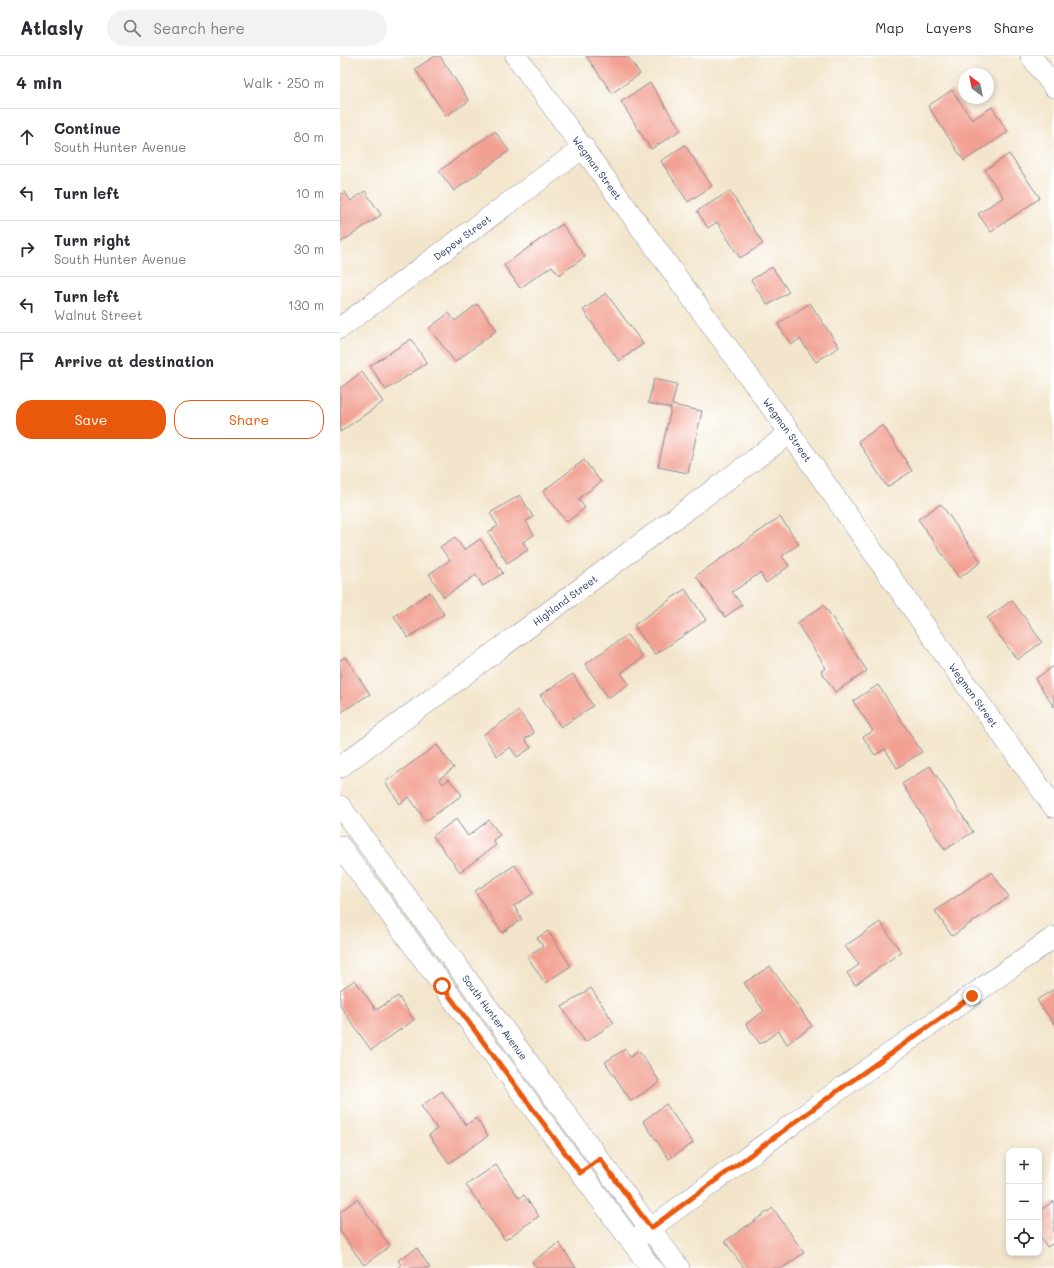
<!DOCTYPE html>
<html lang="en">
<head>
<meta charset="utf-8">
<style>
  :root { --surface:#fff; --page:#f2f2f3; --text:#2b2b33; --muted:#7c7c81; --line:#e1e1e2; --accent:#ea580c }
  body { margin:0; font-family:Mali,sans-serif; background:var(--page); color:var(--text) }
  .controls { position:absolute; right:12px; bottom:12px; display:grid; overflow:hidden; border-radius:8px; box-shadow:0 2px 6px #0003 }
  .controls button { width:36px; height:36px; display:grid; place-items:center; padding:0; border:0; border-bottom:1px solid var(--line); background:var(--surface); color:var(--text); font:20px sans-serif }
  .compass { position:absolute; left:618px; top:12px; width:36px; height:36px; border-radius:50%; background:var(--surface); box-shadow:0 2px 6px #0003; rotate:327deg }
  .stop { position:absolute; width:12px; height:12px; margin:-9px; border:3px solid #ea580c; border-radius:50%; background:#fff }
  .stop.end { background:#ea580c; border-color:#fff; box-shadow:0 1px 4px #0008 }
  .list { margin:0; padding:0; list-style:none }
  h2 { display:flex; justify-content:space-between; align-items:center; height:52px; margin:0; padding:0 16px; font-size:17px }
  h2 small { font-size:13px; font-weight:400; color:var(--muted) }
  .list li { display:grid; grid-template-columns:26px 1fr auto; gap:12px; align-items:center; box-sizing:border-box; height:56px; padding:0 16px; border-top:1px solid var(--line) }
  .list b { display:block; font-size:15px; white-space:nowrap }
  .list p { margin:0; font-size:13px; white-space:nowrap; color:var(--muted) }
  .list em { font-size:13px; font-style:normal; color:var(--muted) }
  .actions { display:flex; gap:8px; padding:12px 16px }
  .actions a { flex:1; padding:9px 0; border:1px solid var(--accent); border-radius:16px; text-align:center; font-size:14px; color:var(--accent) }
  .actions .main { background:var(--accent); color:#fff }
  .icon { flex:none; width:22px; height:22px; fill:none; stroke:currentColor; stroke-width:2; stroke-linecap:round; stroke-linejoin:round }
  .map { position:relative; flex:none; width:714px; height:1212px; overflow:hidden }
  header { display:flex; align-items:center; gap:24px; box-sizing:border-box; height:56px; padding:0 20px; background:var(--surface); border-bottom:1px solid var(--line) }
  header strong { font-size:19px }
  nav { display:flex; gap:22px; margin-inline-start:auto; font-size:14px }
  .search { width:280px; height:36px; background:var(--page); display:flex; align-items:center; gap:10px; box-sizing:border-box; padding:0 14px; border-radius:22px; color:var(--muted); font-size:15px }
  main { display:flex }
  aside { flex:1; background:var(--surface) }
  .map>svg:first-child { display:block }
</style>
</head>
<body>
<header>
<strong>Atlasly</strong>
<div class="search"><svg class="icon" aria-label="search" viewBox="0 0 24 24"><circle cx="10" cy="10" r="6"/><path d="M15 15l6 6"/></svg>Search here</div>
<nav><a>Map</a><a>Layers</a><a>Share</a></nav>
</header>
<main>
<aside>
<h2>4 min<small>Walk · 250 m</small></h2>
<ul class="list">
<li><svg class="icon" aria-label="ahead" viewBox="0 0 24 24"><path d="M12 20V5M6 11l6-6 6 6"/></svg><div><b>Continue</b><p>South Hunter Avenue</p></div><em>80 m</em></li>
<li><svg class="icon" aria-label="left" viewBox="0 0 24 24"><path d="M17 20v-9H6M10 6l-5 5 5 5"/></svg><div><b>Turn left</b></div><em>10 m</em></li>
<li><svg class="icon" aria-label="right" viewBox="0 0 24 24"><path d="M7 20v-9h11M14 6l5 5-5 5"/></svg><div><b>Turn right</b><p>South Hunter Avenue</p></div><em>30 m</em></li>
<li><svg class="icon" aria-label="left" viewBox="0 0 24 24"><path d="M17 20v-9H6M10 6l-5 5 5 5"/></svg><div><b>Turn left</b><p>Walnut Street</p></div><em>130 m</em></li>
<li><svg class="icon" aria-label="arrive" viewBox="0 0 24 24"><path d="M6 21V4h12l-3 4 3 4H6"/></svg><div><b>Arrive at destination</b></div></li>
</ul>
<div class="actions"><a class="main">Save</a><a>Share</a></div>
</aside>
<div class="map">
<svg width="714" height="1212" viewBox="0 0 714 1212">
  <rect width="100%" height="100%" fill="#fff"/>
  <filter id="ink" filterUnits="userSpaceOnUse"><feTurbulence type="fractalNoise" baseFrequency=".025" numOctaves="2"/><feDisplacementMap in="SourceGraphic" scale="8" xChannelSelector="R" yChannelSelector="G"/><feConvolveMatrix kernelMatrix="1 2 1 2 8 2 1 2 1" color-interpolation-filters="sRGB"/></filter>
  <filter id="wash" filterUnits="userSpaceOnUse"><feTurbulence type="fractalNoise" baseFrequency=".012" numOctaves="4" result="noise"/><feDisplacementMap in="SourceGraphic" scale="16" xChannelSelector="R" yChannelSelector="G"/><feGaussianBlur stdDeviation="0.9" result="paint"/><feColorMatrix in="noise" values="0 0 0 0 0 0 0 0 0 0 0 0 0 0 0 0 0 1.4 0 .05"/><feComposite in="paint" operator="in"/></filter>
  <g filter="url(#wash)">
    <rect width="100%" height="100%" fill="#f3e5cb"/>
    <g id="blocks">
      <path fill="#f2a092" d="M95,0H100L129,45L106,60L75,13Z
        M246,0H287L300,18L272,37Z
        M310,27L341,74L311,93L281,46Z
        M612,34L632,64L652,51L668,76L624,105L588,50Z
        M155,75L169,95L114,135L99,115Z
        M345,89L372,130L348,146L321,105Z
        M669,98L700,142L651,176L638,158L663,141L645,114Z
        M25,135L41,159L0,187V139L5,136L11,145Z
        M390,135L423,188L400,202L377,166L368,172L357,155Z
        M222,168L245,201L219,219L212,210L180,232L164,209Z
        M432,211L449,236L428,249L411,224Z
        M266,237L303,288L279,305L243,254Z
        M470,247L499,291L476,306L460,283L451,289L438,268Z
        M137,248L157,274L115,306L89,272L109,257L115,265Z
        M71,283L87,307L46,334L30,310Z
        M22,316L43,346L0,376V332Z
        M314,323L337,328L332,349L362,355L348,417L318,411L331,352L308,347Z
        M543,369L572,415L547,431L518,385Z
        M244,404L261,426L238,443L245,452L227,466L203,435Z
        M180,439L193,461L186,465L194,479L183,486L188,494L167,507L148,476L158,470L150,457Z
        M601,448L641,506L619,522L578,463Z
        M440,461L459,488L442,500L449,510L426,527L420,517L392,536L402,549L385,561L356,520Z
        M115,481L124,494L140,483L163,517L143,530L136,519L104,541L89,518L110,504L100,491Z
        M345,533L366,564L315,599L294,569Z
        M90,536L104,558L68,582L54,560Z
        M672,544L702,586L677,604L647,562Z
        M484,549L527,615L495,636L481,615L486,612L457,567Z
        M287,579L303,601L281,617L289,628L268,642L245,608Z
        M5,601L30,638L0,657V604Z
        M714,610V651L695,623Z
        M233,618L253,650L221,671L200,639Z
        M538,629L582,696L557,712L545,693L535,699L523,681L533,675L513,645Z
        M179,655L194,677L185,683L191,692L177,701L170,691L157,700L143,679Z
        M97,689L114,712L99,723L103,728L109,723L122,739L86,765L69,741L60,748L45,726Z
        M590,710L633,776L605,794L562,728Z
        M116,763L128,780L149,764L160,779L153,784L156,789L120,816L93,780Z
        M175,809L194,837L174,850L182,863L162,877L135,835Z
        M652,816L669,841L612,880L595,855Z
        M540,866L561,896L515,929L507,917L519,909L505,890Z
        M208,875L231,910L205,927L187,900L203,890L197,882Z
        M430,910L472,970L447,988L439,975L420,988L406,968L424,955L404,927Z
        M15,924L36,954L58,940L74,964L31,994L0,950V934Z
        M251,932L274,967L245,986L222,951Z
        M714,933V968L697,944Z
        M285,993L290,1001L299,995L320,1026L291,1045L265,1006Z
        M102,1035L126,1069L136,1062L148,1080L109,1107L89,1079L97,1073L81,1050Z
        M326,1048L353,1087L329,1103L303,1065Z
        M156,1109L179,1142L184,1139L199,1160L165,1184L126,1129Z
        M17,1143L50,1190L24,1209L0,1175V1156Z
        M714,1145V1187L707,1191L699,1179V1155Z
        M433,1152L464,1197L443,1212H404L385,1185Z
        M219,1187L236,1212H197L192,1206Z
        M77,1192L90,1212H57L61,1209L58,1204Z"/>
    </g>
  </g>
  <g filter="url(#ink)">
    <use href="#blocks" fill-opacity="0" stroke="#878a94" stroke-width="1"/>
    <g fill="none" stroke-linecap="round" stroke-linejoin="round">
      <g stroke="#878a94" stroke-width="22">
        <g id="minor">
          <path id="s1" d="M176,0L450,377L617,616L714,751"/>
          <path d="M691,0L714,31"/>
          <path id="s2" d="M0,272L244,91"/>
          <path id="s3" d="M0,711L450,377"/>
          <path id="s4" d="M0,750L339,1212"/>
          <path d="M0,790L311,1212"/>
          <path d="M300,1180L496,1036L714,881"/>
        </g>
      </g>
      <use href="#minor" stroke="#fff" stroke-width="21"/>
    </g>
  </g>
  <g fill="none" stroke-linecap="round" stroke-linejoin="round" filter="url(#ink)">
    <path stroke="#ea580c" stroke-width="5" d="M102,930L240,1117L260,1103L311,1172L496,1036L632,940"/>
  </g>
  <g text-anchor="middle" stroke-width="3.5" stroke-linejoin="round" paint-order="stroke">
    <g font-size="10" fill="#1b2f5e" stroke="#fff">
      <text dy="4" stroke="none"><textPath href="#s1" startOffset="138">Wegman Street</textPath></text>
      <text dy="4" stroke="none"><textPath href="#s2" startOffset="152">Depew Street</textPath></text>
      <text dy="4" stroke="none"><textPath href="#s1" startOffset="462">Wegman Street</textPath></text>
      <text dy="4" stroke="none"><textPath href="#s3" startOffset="280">Highland Street</textPath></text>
      <text dy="4" stroke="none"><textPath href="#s1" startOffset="786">Wegman Street</textPath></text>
      <text dy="4" stroke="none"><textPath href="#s4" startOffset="262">South Hunter Avenue</textPath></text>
    </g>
  </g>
</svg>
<div class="controls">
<button>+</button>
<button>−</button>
<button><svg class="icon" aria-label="locate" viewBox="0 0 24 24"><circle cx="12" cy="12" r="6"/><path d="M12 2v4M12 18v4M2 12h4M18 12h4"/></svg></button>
</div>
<svg class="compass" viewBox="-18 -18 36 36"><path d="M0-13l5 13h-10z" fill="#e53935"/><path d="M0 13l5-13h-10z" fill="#7c7c81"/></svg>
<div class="stop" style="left:102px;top:930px"></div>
<div class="stop end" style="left:632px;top:940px"></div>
</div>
</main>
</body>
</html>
